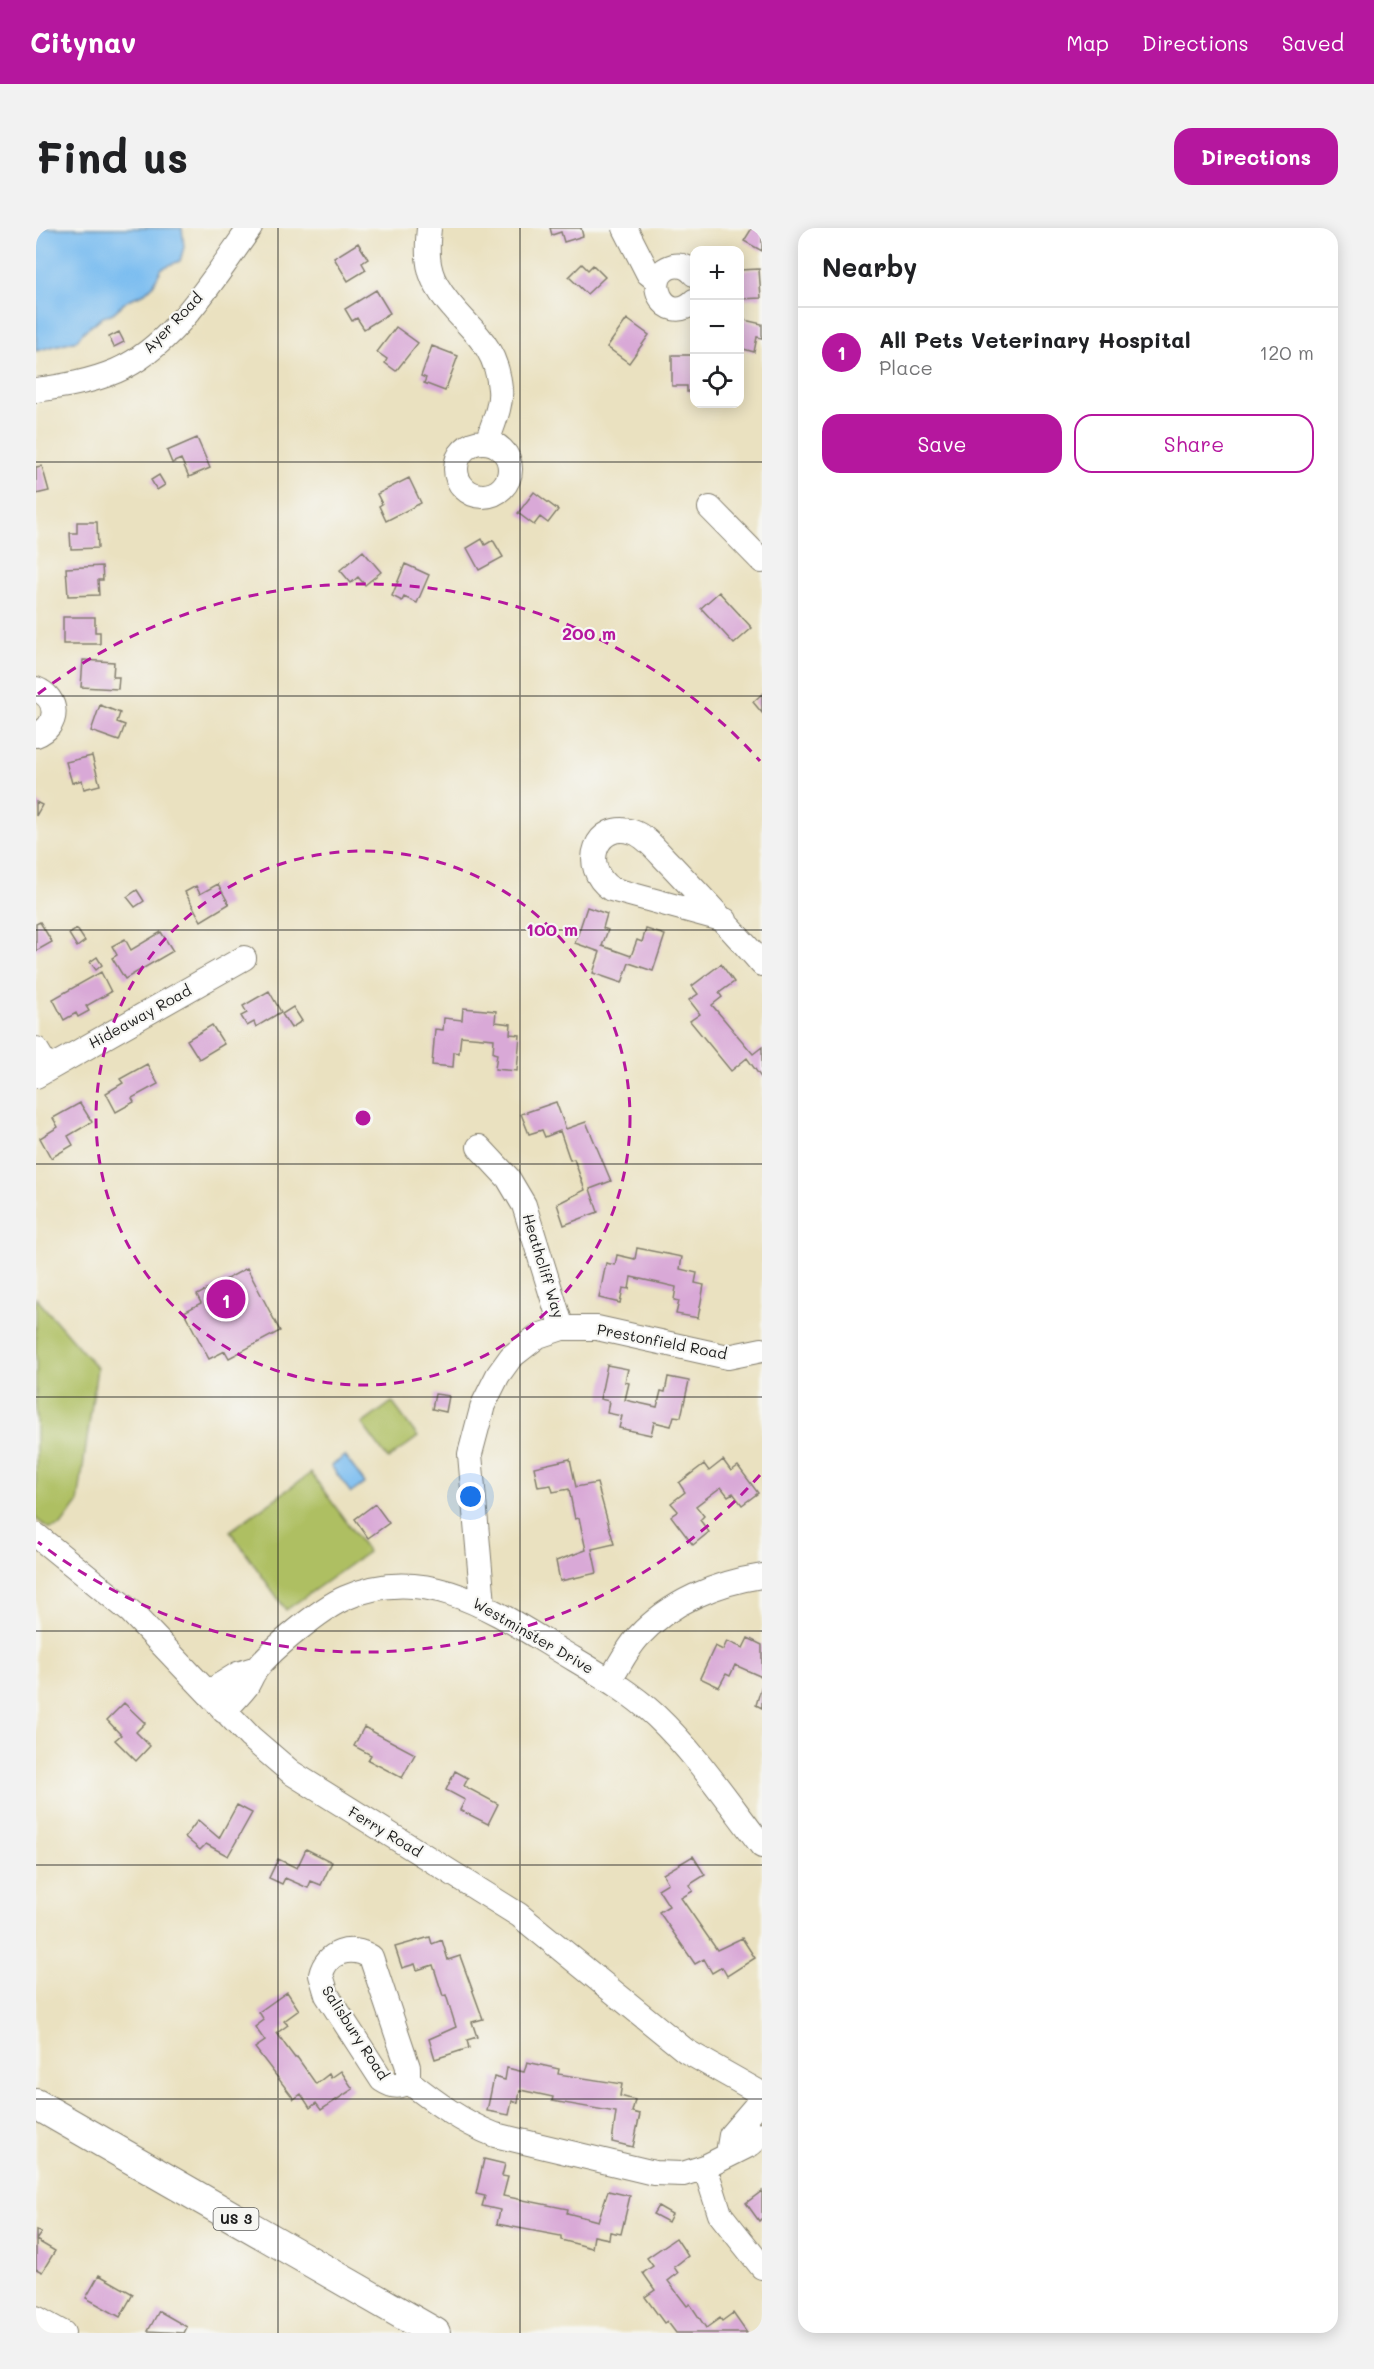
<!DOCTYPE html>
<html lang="en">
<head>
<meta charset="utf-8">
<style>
  :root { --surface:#fff; --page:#f2f2f2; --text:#202124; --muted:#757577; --line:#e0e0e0; --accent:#b5179e }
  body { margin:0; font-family:Mali,sans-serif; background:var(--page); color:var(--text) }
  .controls { position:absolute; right:18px; top:18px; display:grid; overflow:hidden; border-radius:12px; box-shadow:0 3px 15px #0003 }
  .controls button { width:54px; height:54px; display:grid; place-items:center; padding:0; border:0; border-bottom:2px solid var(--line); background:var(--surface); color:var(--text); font:30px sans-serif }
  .you { position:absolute; left:435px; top:1269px; width:21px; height:21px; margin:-15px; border:4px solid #fff; border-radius:50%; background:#1a73e8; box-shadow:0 0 0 9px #1a73e833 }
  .badge { display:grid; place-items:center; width:39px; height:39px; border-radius:50%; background:var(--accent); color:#fff; font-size:20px; font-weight:700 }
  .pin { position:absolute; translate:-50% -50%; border:3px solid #fff; box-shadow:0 2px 6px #0006 }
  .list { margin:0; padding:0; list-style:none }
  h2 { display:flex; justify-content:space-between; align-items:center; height:78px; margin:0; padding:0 24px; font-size:26px }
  h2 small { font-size:20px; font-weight:400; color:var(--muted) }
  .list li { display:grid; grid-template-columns:39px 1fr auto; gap:18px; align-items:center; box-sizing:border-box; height:90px; padding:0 24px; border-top:2px solid var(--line) }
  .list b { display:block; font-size:22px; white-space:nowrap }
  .list p { margin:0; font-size:20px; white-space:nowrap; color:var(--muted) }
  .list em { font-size:20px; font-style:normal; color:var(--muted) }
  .actions { display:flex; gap:12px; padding:18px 24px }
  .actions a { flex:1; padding:14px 0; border:2px solid var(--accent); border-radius:18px; text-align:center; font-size:21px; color:var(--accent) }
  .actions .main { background:var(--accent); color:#fff }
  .icon { flex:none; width:33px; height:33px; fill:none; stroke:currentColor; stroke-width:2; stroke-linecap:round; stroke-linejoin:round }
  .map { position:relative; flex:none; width:726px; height:2105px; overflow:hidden; border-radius:18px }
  header { display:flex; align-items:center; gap:36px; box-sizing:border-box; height:84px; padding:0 30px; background:var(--accent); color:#fff }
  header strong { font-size:28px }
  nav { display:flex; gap:33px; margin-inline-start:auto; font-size:21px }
  .intro { display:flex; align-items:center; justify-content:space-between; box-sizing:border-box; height:144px; padding:0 36px }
  h1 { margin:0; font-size:42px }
  .button { padding:15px 27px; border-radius:18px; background:var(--accent); color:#fff; font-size:21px; font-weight:700 }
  main { display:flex; gap:36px; padding:0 36px }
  aside { flex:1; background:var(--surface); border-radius:18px; box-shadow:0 3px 15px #0003 }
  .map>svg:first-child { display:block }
</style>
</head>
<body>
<header>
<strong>Citynav</strong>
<nav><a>Map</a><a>Directions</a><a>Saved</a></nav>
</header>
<div class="intro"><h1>Find us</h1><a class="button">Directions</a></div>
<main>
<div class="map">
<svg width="726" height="2105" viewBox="0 0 726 2105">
  <rect width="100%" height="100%" fill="#f6f6f2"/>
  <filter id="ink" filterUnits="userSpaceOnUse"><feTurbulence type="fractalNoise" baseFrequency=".0167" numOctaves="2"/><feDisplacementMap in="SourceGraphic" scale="12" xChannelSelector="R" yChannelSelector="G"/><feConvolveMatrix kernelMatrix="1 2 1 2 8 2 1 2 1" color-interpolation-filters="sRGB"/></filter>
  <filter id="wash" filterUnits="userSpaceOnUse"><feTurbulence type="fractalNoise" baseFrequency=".008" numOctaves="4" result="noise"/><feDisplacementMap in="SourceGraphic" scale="24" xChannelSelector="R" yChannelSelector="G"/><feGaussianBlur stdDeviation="1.35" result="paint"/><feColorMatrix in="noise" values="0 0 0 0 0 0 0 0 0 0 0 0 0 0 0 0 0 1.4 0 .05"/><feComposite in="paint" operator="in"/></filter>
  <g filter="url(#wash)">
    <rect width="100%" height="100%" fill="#eae1c0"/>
    <path fill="#aebf62" stroke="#656e3f" stroke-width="1.5" d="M0,1070L61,1140L42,1275L25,1298L14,1301L0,1291Z
      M356,1174L382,1209L352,1231L326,1196Z
      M275,1245L332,1324L250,1382L194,1303Z"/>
    <path fill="#7bbdf0" stroke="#4c6c86" stroke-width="1.5" d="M0,0H146L148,19L144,33L126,40L117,57L109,65L92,72L77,85L67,89L48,103L41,112L0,123Z
      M309,1228L329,1255L315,1265L295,1238Z"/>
    <g id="blocks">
      <path fill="#d9a9d7" d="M514,0H545L547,8L528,14L525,4L516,7Z
        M716,0H726V23L708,13Z
        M322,15L332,31L326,35L330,42L312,53L298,30Z
        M546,36L552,42L557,37L569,49L551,66L533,49Z
        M723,41L725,70L704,71V42Z
        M340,62L354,85L328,101L321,90L316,93L309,81Z
        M591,91L613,107L593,135L571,119Z
        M704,91L726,96V110L721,109L718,124L704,120Z
        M360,99L382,115L360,143L349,135L351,131L341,124Z
        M83,104L88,114L78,119L73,109Z
        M396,118L422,128L409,163L388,155L390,150L385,148Z
        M636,127H658V164H651V158H636Z
        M161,210L174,240L153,249L145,231L136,235L131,223Z
        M6,238L13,263L0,266V239Z
        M123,247L129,257L121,262L115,252Z
        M373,250L385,275L350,293L343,278L346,276L341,266Z
        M498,264L522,282L512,295L504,289L498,297L482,285Z
        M41,294H61L62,320L35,321L34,305H41Z
        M446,311L449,317L457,312L467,329L443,342L431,320Z
        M327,323L345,344L329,357L322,349L315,355L304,342Z
        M369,336L393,347L381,375L368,369L366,373L356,368Z
        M66,338L67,352H62L63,367L32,368L30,340Z
        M683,364L716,400L698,416L665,380Z
        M27,389H59V404H64V416H27Z
        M47,432L78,434L77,449H83L82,461L45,459Z
        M726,466V485L717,474Z
        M64,477L84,485L81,494L89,497L83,513L55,503Z
        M56,528L64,557L48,561L46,552L36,555L30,534Z
        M0,574L6,577L0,588Z
        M182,656L193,676L165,693L149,664L160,658L164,666Z
        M101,662L108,673L99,679L91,669Z
        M551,679L571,686L567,700L572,702L566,718L581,723L595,728L601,712L606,714L610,701L629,707L617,743L593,735L586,755L557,745L564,724L539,715Z
        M4,694L16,714L0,723V696Z
        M41,701L49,713L41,719L33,706Z
        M125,704L137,723L89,751L76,730L81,727L76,718L89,711L95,722Z
        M61,729L66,737L60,742L54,734Z
        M685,736L698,754L683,765L686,769L676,777L717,826L726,819V851L711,830L695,843L654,793L664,786L653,772L662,766L656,758Z
        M65,744L75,764L50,778L53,783L42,789L40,785L28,792L17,771Z
        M233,763L245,784L220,799L218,794L211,798L205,788L211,785L207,778Z
        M257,779L266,793L255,800L246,786Z
        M427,780L460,783L459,794L475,796L474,806L484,807L481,843L459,841L461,826L457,825L458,811L425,808L423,825L418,824L417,839L396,837L399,801L407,802L408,790L426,792Z
        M176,797L188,816L163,831L151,812Z
        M111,836L122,856L96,870L98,874L80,884L70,865L87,855L84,851Z
        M520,874L530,901L550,894L575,953L554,961L562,984L528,997L521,976L549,962L538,931L534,932L524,903L509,909L506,902L493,906L485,886Z
        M44,875L56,894L32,908L37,917L15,930L4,910L22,899L17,890Z
        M601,1020L646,1029L644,1041L661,1045L659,1055L668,1057L662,1090L640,1086L643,1073L638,1072L640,1059L627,1056L595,1049L593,1061L587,1060L584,1075L563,1070L570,1035L579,1037L581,1027L599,1031Z
        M211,1040L244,1103L193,1130L189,1123L173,1131L148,1084L165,1075L161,1067Z
        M571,1137L592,1141L589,1154L593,1155L589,1172L621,1179L625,1163L629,1164L632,1149L653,1153L645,1189L638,1188L635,1198L618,1194L615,1207L583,1200L586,1188L571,1185L573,1173L564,1171Z
        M399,1166L413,1168L410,1184L396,1181Z
        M534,1231L540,1259L561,1255L578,1316L556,1321L561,1345L524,1353L520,1333L550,1322L543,1290L539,1291L533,1261L517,1264L515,1257L502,1259L498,1239Z
        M687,1232L695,1243L702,1238L722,1265L706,1277L697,1265L692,1268L685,1259L660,1278L668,1288L664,1292L673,1304L657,1317L635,1288L642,1283L635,1275L649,1264L643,1255L668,1236L673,1243Z
        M339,1276L353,1295L332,1310L319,1291Z
        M712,1410L726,1417V1449L699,1437L694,1448L690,1446L683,1459L664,1450L679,1418L687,1422L691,1413L707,1420Z
        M726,1457V1480L720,1477Z
        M88,1475L109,1495L100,1504L114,1518L100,1533L79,1512L85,1507L71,1492Z
        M328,1499L379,1526L366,1550L332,1532L335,1527L318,1518Z
        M419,1543L432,1550L428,1558L462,1576L452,1596L424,1582L429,1572L410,1562Z
        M201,1577L216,1585L192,1628L170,1616L164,1622L149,1609L162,1592L183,1610Z
        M270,1621L296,1634L285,1657L275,1653L272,1660L249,1650L246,1656L233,1650L242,1631L261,1640Z
        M657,1628L669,1647L653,1657L657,1663L645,1670L681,1722L706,1710L719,1730L691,1748L686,1739L676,1745L668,1731L659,1736L623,1684L633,1678L622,1661L632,1655L627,1646Z
        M394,1709L396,1716L406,1712L412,1732L424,1728L447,1791L436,1794L441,1809L431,1812L433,1820L399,1831L393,1811L420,1799L410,1767L407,1768L397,1737L381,1742L379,1736L366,1740L359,1719Z
        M251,1764L263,1782L248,1793L252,1797L241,1805L250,1818L259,1830L261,1829L280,1856L293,1846L295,1850L305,1843L317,1861L285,1882L280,1875L274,1880L265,1866L258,1871L219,1820L229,1813L219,1799L228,1792L223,1784Z
        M491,1834L523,1841L522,1846L586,1856L584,1868L599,1872L596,1884L604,1886L597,1919L576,1914L580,1884L516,1873L517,1869L484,1862L482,1875L476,1873L473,1887L451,1883L458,1849L469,1852L471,1840L488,1844Z
        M448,1931L469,1936L466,1948L472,1949L467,1968L532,1981L531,1985L562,1993L572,1963L594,1968L585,2006L574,2004L573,2011L558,2008L556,2020L525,2012V2008L461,1996L464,1982L446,1978L449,1968L440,1966Z
        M726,1963V1990L723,1993L710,1975Z
        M622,1978L636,1986L632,1994L617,1986Z
        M0,2002L5,2005L0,2012L19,2023L6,2044L0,2041Z
        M640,2010L652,2028L638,2039L642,2045L632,2053L651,2078L654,2076L670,2100L684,2090L686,2093L697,2085L711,2105H640L631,2093L628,2095L609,2069L619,2062L607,2045L617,2038L611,2030Z
        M63,2047L97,2066L84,2089L50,2070Z
        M123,2083L151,2099L148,2105L112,2103Z"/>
    </g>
  </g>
  <g filter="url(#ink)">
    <use href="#blocks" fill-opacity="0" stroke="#837e6e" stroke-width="1.5"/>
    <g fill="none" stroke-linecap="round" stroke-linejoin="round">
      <g stroke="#837e6e" stroke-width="26">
        <path id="minor" d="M393,0C391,20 390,40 401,58C423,97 460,108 464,161C466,178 456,198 451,214
          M589,0L612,45L622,53
          M658,46C653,40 646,36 637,38C604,47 629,100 658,73
          M0,162C28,158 54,154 80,143C137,119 179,48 214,0
          M420 241a27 27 0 1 1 54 0a27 27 0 1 1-54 0Z
          M674,280L726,333
          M0,461C23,470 24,498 0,507
          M689,692L575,661C543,639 560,592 597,604C612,609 624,627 635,637C666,670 697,702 726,736
          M0,821L12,841
          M0,848L208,730
          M443,919L472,950L488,977L526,1100
          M0,1307L95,1384L214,1509L256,1545L483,1687L650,1823L726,1866
          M447,1376L434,1226L447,1177L462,1147L475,1129L502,1108L526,1100H561L692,1129L726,1122
          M574,1452C583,1438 591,1421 602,1409C634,1374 680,1355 726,1348
          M173,1464L202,1446L221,1440
          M188,1483C196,1475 203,1468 210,1459C214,1453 216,1446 221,1440C237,1420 286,1380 309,1370C388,1334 457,1382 523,1422C556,1442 591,1461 620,1488C660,1526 692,1574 726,1618
          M372,1853C363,1861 355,1858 346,1852L291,1767L285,1747C290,1724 315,1716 335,1729L372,1839V1853C400,1875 426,1894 459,1907L618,1945L647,1946L669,1939L715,1916L726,1906
          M692,1925L695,1907L726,1871
          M669,1939L684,1986L726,2039
          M0,2090L27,2105"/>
      </g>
      <g stroke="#837e6e" stroke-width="32">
        <path id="major" d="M0,1876L399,2105"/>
      </g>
      <use href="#minor" stroke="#fff" stroke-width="24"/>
      <use href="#major" stroke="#fff" stroke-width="30"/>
    </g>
  </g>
  <path fill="none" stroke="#1c1c1c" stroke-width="1.5" stroke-opacity="0.55" d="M242,0V2105M484,0V2105M0,234H726M0,468H726M0,702H726M0,936H726M0,1169H726M0,1403H726M0,1637H726M0,1871H726"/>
  <g fill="none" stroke="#b5179e" stroke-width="3" stroke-dasharray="10 8">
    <circle cx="327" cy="890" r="267"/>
    <path d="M724 1247A534 534 0 0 1 2 1314M2 466A534 534 0 0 1 724 533"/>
  </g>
  <g text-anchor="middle" stroke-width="4.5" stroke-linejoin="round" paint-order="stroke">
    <rect fill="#f6f6f2" stroke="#5d5d5c" stroke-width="1.5" x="177.5" y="1980" width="45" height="22" rx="4.5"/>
    <g font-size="14" font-weight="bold" fill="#1c1c1c">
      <text x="200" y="1996">US 3</text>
    </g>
    <g font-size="15" fill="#1c1c1c" stroke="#f6f6f2">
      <text transform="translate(137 95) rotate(-46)" y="5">Ayer Road</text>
      <text transform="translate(104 789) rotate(-29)" y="5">Hideaway Road</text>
      <text transform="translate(507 1038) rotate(73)" y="5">Heathcliff Way</text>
      <text transform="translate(626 1114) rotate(11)" y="5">Prestonfield Road</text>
      <text transform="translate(497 1408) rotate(30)" y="5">Westminster Drive</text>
      <text transform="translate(349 1604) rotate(31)" y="5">Ferry Road</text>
      <text transform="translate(319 1805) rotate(57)" y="5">Salisbury Road</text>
    </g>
  </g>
  <circle cx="327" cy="890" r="9" fill="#b5179e" stroke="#f6f6f2" stroke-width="3"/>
  <g font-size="18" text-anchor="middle" font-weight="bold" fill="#b5179e" stroke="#f6f6f2" stroke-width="4.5" stroke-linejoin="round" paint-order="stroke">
    <text x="553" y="412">200 m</text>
    <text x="516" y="708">100 m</text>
  </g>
</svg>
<div class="controls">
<button>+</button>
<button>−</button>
<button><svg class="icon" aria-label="locate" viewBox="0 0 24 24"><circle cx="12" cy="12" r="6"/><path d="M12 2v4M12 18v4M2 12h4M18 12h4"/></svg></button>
</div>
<div class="you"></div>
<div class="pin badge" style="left:190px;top:1071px">1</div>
</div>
<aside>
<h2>Nearby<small></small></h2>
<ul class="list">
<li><span class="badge">1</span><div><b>All Pets Veterinary Hospital</b><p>Place</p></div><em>120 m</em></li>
</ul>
<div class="actions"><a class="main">Save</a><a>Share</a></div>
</aside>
</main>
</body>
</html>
